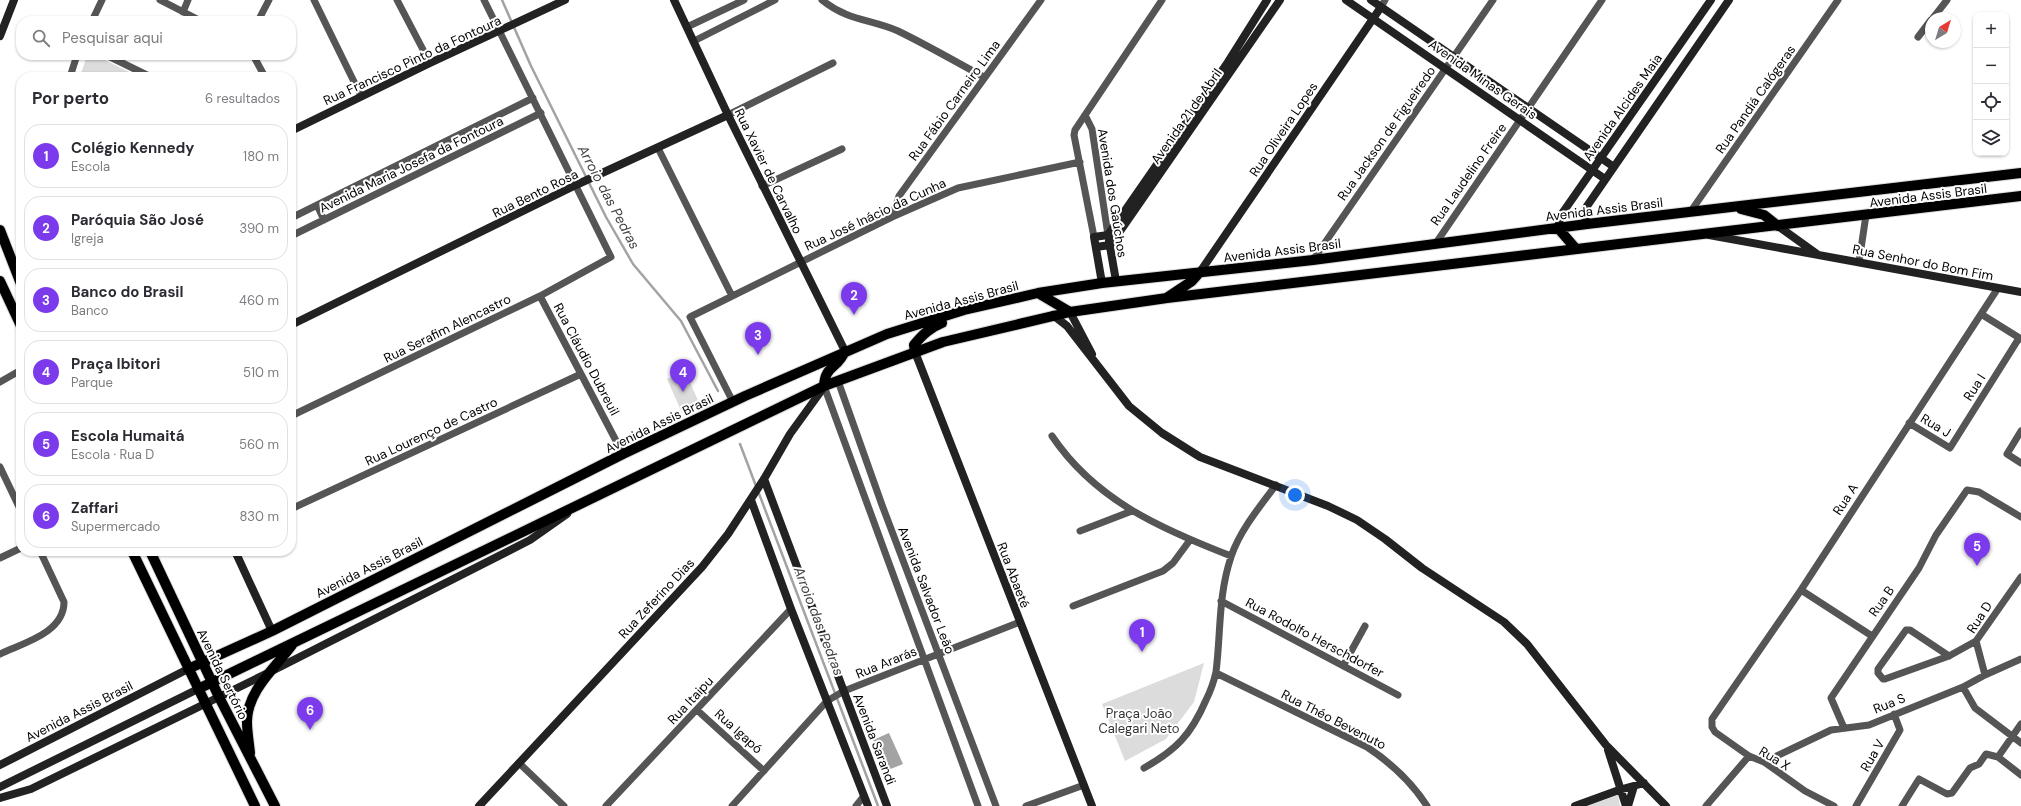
<!DOCTYPE html>
<html lang="pt">
<head>
<meta charset="utf-8">
<style>
  :root { --surface:#fff; --page:#f2f2f3; --text:#2b2b33; --muted:#7c7c81; --line:#e1e1e2; --accent:#7c3aed }
  body { margin:0; font-family:"DM Sans",sans-serif; background:var(--page); color:var(--text) }
  .controls { position:absolute; right:12px; top:12px; display:grid; overflow:hidden; border-radius:8px; box-shadow:0 1px 3px #0004 }
  .controls button { width:36px; height:36px; display:grid; place-items:center; padding:0; border:0; border-bottom:1px solid var(--line); background:var(--surface); color:var(--text); font:20px sans-serif }
  .compass { position:absolute; left:1925px; top:12px; width:36px; height:36px; border-radius:50%; background:var(--surface); box-shadow:0 1px 3px #0004; rotate:38deg }
  .you { position:absolute; left:1295px; top:495px; width:14px; height:14px; margin:-10px; border:3px solid #fff; border-radius:50%; background:#1a73e8; box-shadow:0 0 0 6px #1a73e833 }
  .badge { display:grid; place-items:center; width:26px; height:26px; border-radius:50%; background:var(--accent); color:#fff; font-size:13px; font-weight:700 }
  .pin { position:absolute; translate:-50% -33px; filter:drop-shadow(0 1px 2px #0008) }
  .pin::after { content:''; position:absolute; top:21px; width:14px; height:12px; background:inherit; clip-path:polygon(0 0,100% 0,50% 100%) }
  .list { margin:0; padding:0; list-style:none }
  h2 { display:flex; justify-content:space-between; align-items:center; height:52px; margin:0; padding:0 16px; font-size:17px }
  h2 small { font-size:13px; font-weight:400; color:var(--muted) }
  .list li { display:grid; grid-template-columns:26px 1fr auto; gap:12px; align-items:center; box-sizing:border-box; height:64px; margin:0 8px 8px; padding:0 8px; border:1px solid var(--line); border-radius:16px }
  .list b { display:block; font-size:15px; white-space:nowrap }
  .list p { margin:0; font-size:13px; white-space:nowrap; color:var(--muted) }
  .list em { font-size:13px; font-style:normal; color:var(--muted) }
  .icon { flex:none; width:22px; height:22px; fill:none; stroke:currentColor; stroke-width:2; stroke-linecap:round; stroke-linejoin:round }
  .map { position:relative; flex:none; width:2021px; height:806px; overflow:hidden }
  .search { position:absolute; background:var(--surface); box-shadow:0 1px 3px #0004; left:16px; top:16px; width:280px; height:44px; display:flex; align-items:center; gap:10px; box-sizing:border-box; padding:0 14px; border-radius:16px; color:var(--muted); font-size:15px }
  .panel { position:absolute; background:var(--surface); box-shadow:0 1px 3px #0004; left:16px; top:72px; width:280px; height:484px; border-radius:16px }
  .map>svg:first-child { display:block }
</style>
</head>
<body>
<div class="map">
<svg width="2021" height="806" viewBox="0 0 2021 806">
  <rect width="100%" height="100%" fill="#fff"/>
  <path fill="#dcdcdc" d="M87,55H95L139,77H80Z
    M685,371L700,405L682,413L667,379Z
    M1204,663L1194,702L1166,739L1125,761L1102,704Z
    M1618,795L1620,806H1587Z"/>
  <path fill="#a3a3a3" d="M889,733L903,764L883,772L873,740Z"/>
  <g fill="none" stroke-linecap="round" stroke-linejoin="round">
    <path stroke="#a3a3a3" stroke-width="2.5" d="M502,0L531,66L606,217L633,264L681,321L718,391
      M740,444L756,486
      M758,491L878,806"/>
    <g stroke="#dbdbdb" stroke-width="12">
      <path id="primary" d="M1741,209L1764,215L1778,226
        M1558,228L1576,249
        M0,230L21,284
        M0,281L21,326
        M1038,293L1070,312
        M1168,297L1192,281L1200,272
        M915,352L914,345C923,334 930,328 942,323
        M824,386C825,365 838,369 845,351
        M132,551L255,806
        M150,551L219,697L275,806
        M188,669L272,631L623,454L745,396L887,334L964,310L1038,293L1102,283L1313,260L1587,224L2021,173
        M198,689L824,386L943,342L1070,312L1167,298L2021,196
        M250,753C249,743 247,732 247,722C247,691 275,668 292,645"/>
    </g>
    <path stroke="#555" stroke-width="7" d="M160,0L201,21
      M314,0L361,96
      M397,0L430,63
      M822,0C848,21 870,19 898,31C927,45 956,62 984,77
      M1381,7L1385,0
      M183,12L188,0
      M1933,18L1947,0
      M92,21L102,0
      M258,21L269,0
      M687,27L744,0
      M1918,37L1931,20
      M694,41L775,0
      M106,55L151,77
      M253,55L265,77
      M70,77L77,55
      M728,115L833,63
      M1085,115L1092,129L1108,235
      M658,148L732,296
      M762,186L842,149
      M317,205L324,220
      M1691,211L1838,0
      M892,217L899,196L1041,0
      M291,218L533,98
      M291,236L541,113
      M1094,237L1074,135L1075,130L1162,0
      M1436,243L1602,0
      M1313,260L1493,0
      M1859,262L1866,215
      M540,296L623,454
      M1981,314L2021,339
      M838,381L882,505L996,806
      M0,382L21,370
      M824,386L978,806
      M733,402L690,317L892,217L958,188L1080,162
      M291,416L540,296L611,257L484,0
      M1909,423L1950,448L2019,338
      M2021,431L2007,454L2021,463
      M1052,436C1095,500 1161,529 1231,556
      M0,467L21,511
      M291,509L581,374
      M1080,531L1132,511
      M0,558L21,548
      M1801,590L1872,636
      M1221,601L1398,695
      M1073,606L1163,571L1173,563L1190,540
      M1976,641L1985,675
      M0,654C23,643 64,633 64,602L40,551
      M1949,656L1910,630H1906L1878,669V673L1883,679H1885L1949,656L1976,641L2021,577
      M1343,666L1365,626
      M1216,673L1367,747C1391,763 1411,781 1427,806
      M1963,687L1975,708L2021,743
      M697,710L764,771
      M1844,728L1831,698L1919,568L1936,535L1967,490L1979,492L2021,517
      M1998,757L2021,724
      M1764,762L1831,730L1869,725L1963,687L1985,675L2021,659
      M519,763L564,806
      M1144,768C1176,750 1191,735 1206,700C1210,692 1214,681 1216,672C1221,632 1218,596 1231,557C1239,532 1260,506 1276,485
      M606,806L791,609
      M732,806L827,701L844,691L1020,622
      M856,806L864,796
      M1026,806L1084,785
      M1706,806L1749,756
      M1834,806L1805,791L1764,762L1749,756L1715,732L1712,727V719L1801,590L1998,288
      M1856,806L1900,730L1894,714
      M1902,806L1919,779L1947,794L1952,793L1970,768L1979,764L1986,754L1998,757L2021,775"/>
    <path stroke="#222" stroke-width="8" d="M674,0L728,115L845,351
      M1346,0L1605,179
      M1371,0L1614,167
      M0,36L14,0
      M291,131L430,63L565,0
      M1587,224L1584,213L1585,209L1729,0
      M1778,226L1817,254
      M1558,228L1561,215L1711,0
      M1108,235L1228,62L1267,0
      M1709,235C1813,255 1917,272 2021,292
      M1109,241L1116,281
      M1096,247L1110,245L1123,227L1280,0
      M1200,272L1381,7
      M1102,283L1094,237L1108,235
      M1070,312L1092,354
      M1053,315L1067,326L1129,406L1162,433L1200,457L1328,506L1357,520L1385,539L1422,568L1504,622L1527,644L1606,745L1666,806
      M291,325L576,185L728,115
      M915,352L1092,806
      M764,479L887,806
      M751,500L791,609L868,806
      M235,551L272,631
      M1608,750L1626,806
      M0,765L188,669
      M0,787L198,689
      M0,798L31,789L272,671L530,540L567,514
      M479,806L702,567L728,534L764,479L790,434L824,387
      M1575,806L1619,790L1644,783
      M1628,806L1634,786"/>
    <use href="#primary" stroke="#000" stroke-width="10"/>
  </g>
  <g text-anchor="middle" stroke-width="4" stroke-linejoin="round" paint-order="stroke">
    <g font-size="13" fill="#000" stroke="#fff">
      <text transform="translate(412 60) rotate(-25)" y="5">Rua Francisco Pinto da Fontoura</text>
      <text transform="translate(1483 79) rotate(35)" y="5">Avenida Minas Gerais</text>
      <text transform="translate(1755 99) rotate(-55)" y="5">Rua Pandiá Calógeras</text>
      <text transform="translate(954 100) rotate(-54)" y="5">Rua Fábio Carneiro Lima</text>
      <text transform="translate(1622 107) rotate(-55)" y="5">Avenida Alcides Maia</text>
      <text transform="translate(1186 116) rotate(-55)" y="5">Avenida 21 de Abril</text>
      <text transform="translate(1283 129) rotate(-56)" y="5">Rua Oliveira Lopes</text>
      <text transform="translate(1386 133) rotate(-55)" y="5">Rua Jackson de Figueiredo</text>
      <text transform="translate(411 164) rotate(-26)" y="5">Avenida Maria Josefa da Fontoura</text>
      <text transform="translate(769 171) rotate(64)" y="5">Rua Xavier de Carvalho</text>
      <text transform="translate(1468 174) rotate(-55)" y="5">Rua Laudelino Freire</text>
      <text transform="translate(535 193) rotate(-26)" y="5">Rua Bento Rosa</text>
      <text transform="translate(1113 193) rotate(81)" y="5">Avenida dos Gaúchos</text>
      <text transform="translate(1928 195) rotate(-7)" y="5">Avenida Assis Brasil</text>
      <text transform="translate(1604 209) rotate(-7)" y="5">Avenida Assis Brasil</text>
      <text transform="translate(875 214) rotate(-25)" y="5">Rua José Inácio da Cunha</text>
      <text transform="translate(1282 250) rotate(-7)" y="5">Avenida Assis Brasil</text>
      <text transform="translate(1923 262) rotate(11)" y="5">Rua Senhor do Bom Fim</text>
      <text transform="translate(961 300) rotate(-15)" y="5">Avenida Assis Brasil</text>
      <text transform="translate(447 328) rotate(-26)" y="5">Rua Serafim Alencastro</text>
      <text transform="translate(587 359) rotate(62)" y="5">Rua Cláudio Dubreuil</text>
      <text transform="translate(1974 387) rotate(-58)" y="5">Rua I</text>
      <text transform="translate(659 423) rotate(-26)" y="5">Avenida Assis Brasil</text>
      <text transform="translate(1936 425) rotate(31)" y="5">Rua J</text>
      <text transform="translate(431 431) rotate(-25)" y="5">Rua Lourenço de Castro</text>
      <text transform="translate(1845 499) rotate(-57)" y="5">Rua A</text>
      <text transform="translate(369 567) rotate(-27)" y="5">Avenida Assis Brasil</text>
      <text transform="translate(1014 575) rotate(69)" y="5">Rua Abaeté</text>
      <text transform="translate(927 590) rotate(69)" y="5">Avenida Salvador Leão</text>
      <text transform="translate(656 598) rotate(-47)" y="5">Rua Zeferino Dias</text>
      <text transform="translate(1881 601) rotate(-55)" y="5">Rua B</text>
      <text transform="translate(1979 617) rotate(-57)" y="5">Rua D</text>
      <text transform="translate(1315 637) rotate(28)" y="5">Rua Rodolfo Herschdorfer</text>
      <text transform="translate(886 662) rotate(-22)" y="5">Rua Ararás</text>
      <text transform="translate(223 674) rotate(64)" y="5">Avenida Sertório</text>
      <text transform="translate(690 700) rotate(-47)" y="5">Rua Itaipu</text>
      <text transform="translate(1889 703) rotate(-22)" y="5">Rua S</text>
      <text transform="translate(79 711) rotate(-27)" y="5">Avenida Assis Brasil</text>
      <text transform="translate(1334 719) rotate(27)" y="5">Rua Théo Bevenuto</text>
      <text transform="translate(739 731) rotate(42)" y="5">Rua Igapó</text>
      <text transform="translate(875 739) rotate(69)" y="5">Avenida Sarandi</text>
      <text transform="translate(1872 755) rotate(-60)" y="5">Rua V</text>
      <text transform="translate(1775 758) rotate(31)" y="5">Rua X</text>
    </g>
    <g font-size="13" fill="#333" stroke="#fff">
      <text x="1139" y="718">Praça João<tspan x="1139" dy="15">Calegari Neto</tspan></text>
    </g>
    <g font-size="14" font-style="italic" fill="#444" stroke="#fff">
      <text transform="translate(609 197) rotate(62)" y="5">Arroio das Pedras</text>
      <text transform="translate(819 621) rotate(69)" y="5">Arroio das Pedras</text>
    </g>
  </g>
</svg>
<div class="controls">
<button>+</button>
<button>−</button>
<button><svg class="icon" aria-label="locate" viewBox="0 0 24 24"><circle cx="12" cy="12" r="6"/><path d="M12 2v4M12 18v4M2 12h4M18 12h4"/></svg></button>
<button><svg class="icon" aria-label="layers" viewBox="0 0 24 24"><path d="M12 4l9 5-9 5-9-5zM3 14l9 5 9-5"/></svg></button>
</div>
<svg class="compass" viewBox="-18 -18 36 36"><path d="M0-13l5 13h-10z" fill="#e53935"/><path d="M0 13l5-13h-10z" fill="#7c7c81"/></svg>
<div class="you"></div>
<div class="pin badge" style="left:1142px;top:652px">1</div>
<div class="pin badge" style="left:854px;top:315px">2</div>
<div class="pin badge" style="left:758px;top:355px">3</div>
<div class="pin badge" style="left:683px;top:392px">4</div>
<div class="pin badge" style="left:1977px;top:566px">5</div>
<div class="pin badge" style="left:310px;top:730px">6</div>
<div class="search"><svg class="icon" aria-label="search" viewBox="0 0 24 24"><circle cx="10" cy="10" r="6"/><path d="M15 15l6 6"/></svg>Pesquisar aqui</div>
<section class="panel">
<h2>Por perto<small>6 resultados</small></h2>
<ul class="list">
<li><span class="badge">1</span><div><b>Colégio Kennedy</b><p>Escola</p></div><em>180 m</em></li>
<li><span class="badge">2</span><div><b>Paróquia São José</b><p>Igreja</p></div><em>390 m</em></li>
<li><span class="badge">3</span><div><b>Banco do Brasil</b><p>Banco</p></div><em>460 m</em></li>
<li><span class="badge">4</span><div><b>Praça Ibitori</b><p>Parque</p></div><em>510 m</em></li>
<li><span class="badge">5</span><div><b>Escola Humaitá</b><p>Escola · Rua D</p></div><em>560 m</em></li>
<li><span class="badge">6</span><div><b>Zaffari</b><p>Supermercado</p></div><em>830 m</em></li>
</ul>
</section>
</div>
</body>
</html>
